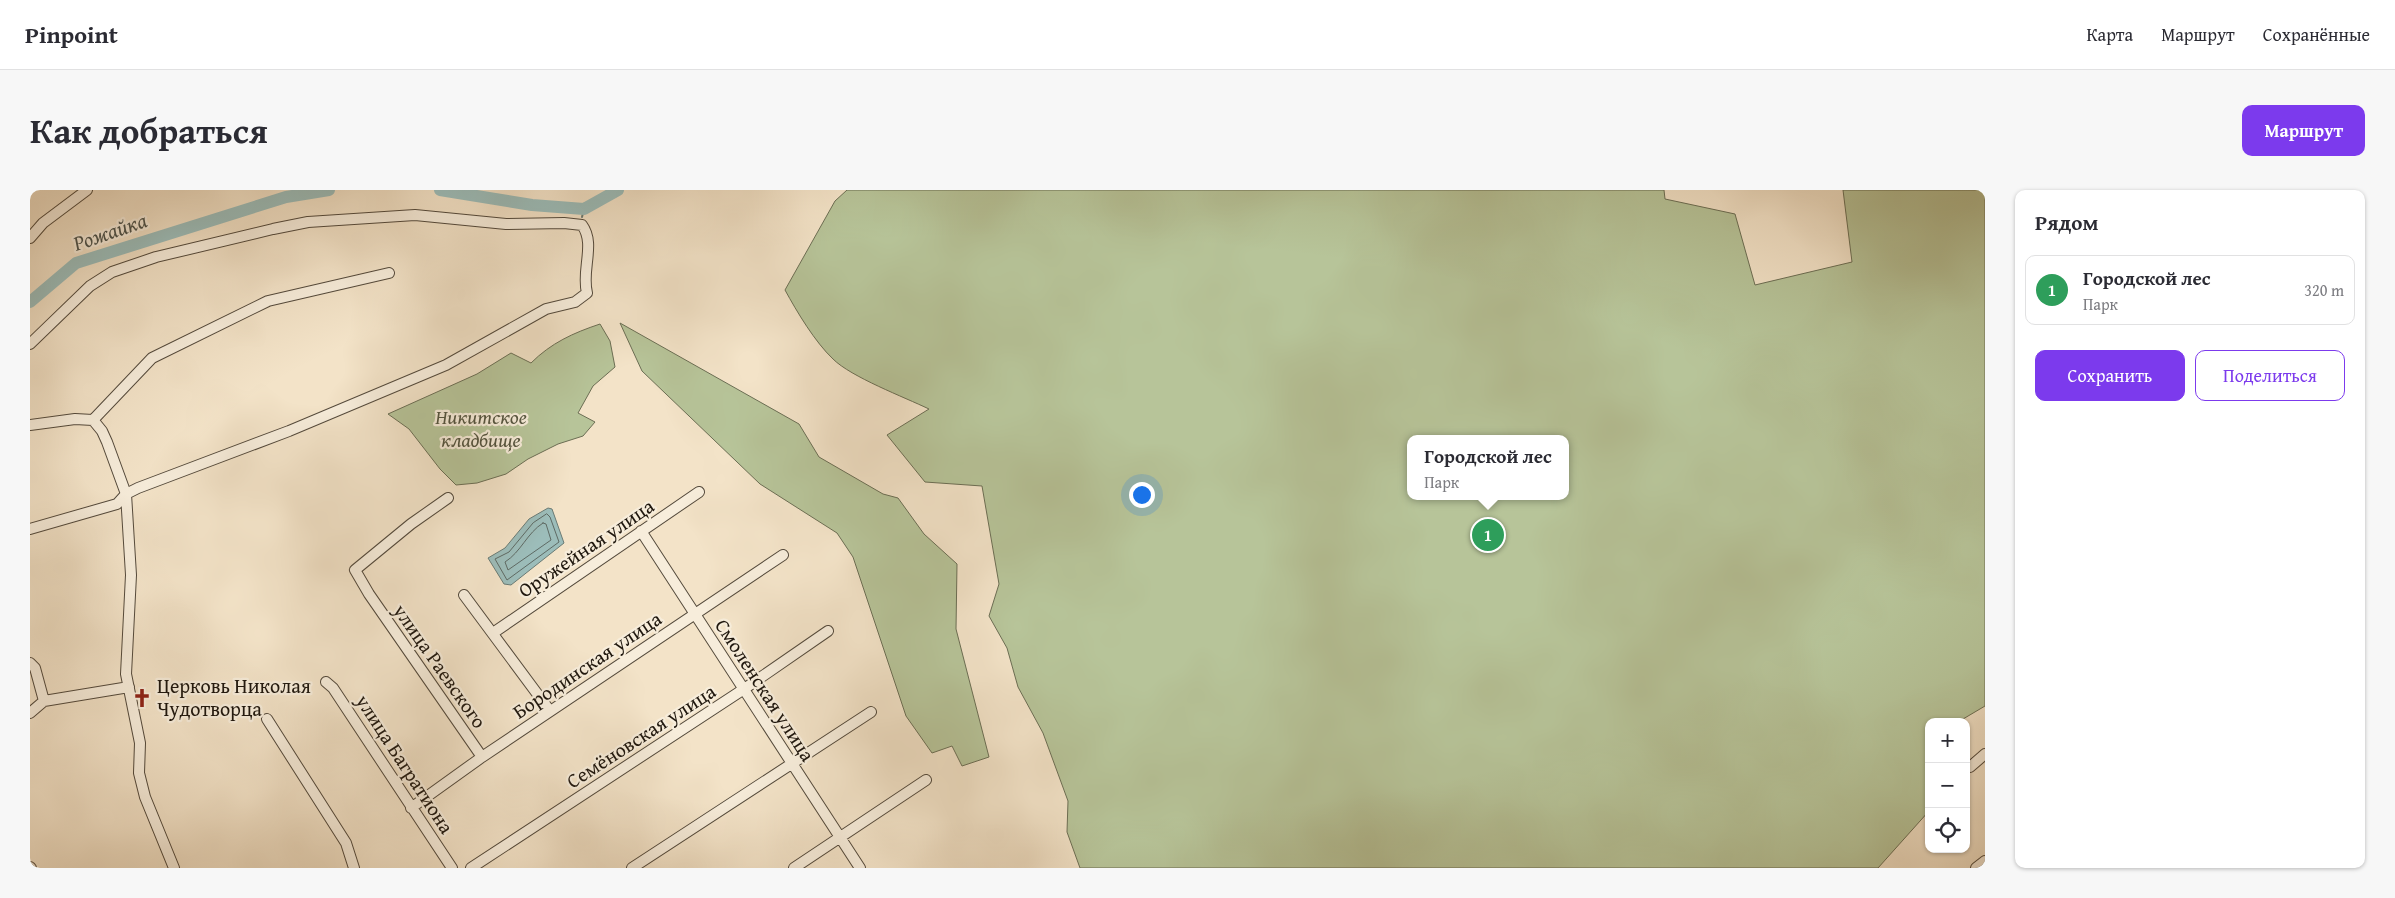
<!DOCTYPE html>
<html lang="ru">
<head>
<meta charset="utf-8">
<style>
  :root { --surface:#fff; --page:#f7f7f7; --text:#2b2b33; --muted:#7c7c81; --line:#e1e1e2; --accent:#7c3aed }
  body { margin:0; font-family:"Gentium Book Plus",serif; background:var(--page); color:var(--text) }
  .controls { position:absolute; right:15px; bottom:15px; display:grid; overflow:hidden; border-radius:10px; box-shadow:0 1px 4px #0004 }
  .controls button { width:45px; height:45px; display:grid; place-items:center; padding:0; border:0; border-bottom:1px solid var(--line); background:var(--surface); color:var(--text); font:25px sans-serif }
  .you { position:absolute; left:1111px; top:304px; width:18px; height:18px; margin:-12px; border:4px solid #fff; border-radius:50%; background:#1a73e8; box-shadow:0 0 0 8px #1a73e833 }
  .badge { display:grid; place-items:center; width:32px; height:32px; border-radius:50%; background:var(--accent); color:#fff; font-size:16px; font-weight:700 }
  .pin { position:absolute; translate:-50% -50%; border:2px solid #fff; box-shadow:0 1px 5px #0006 }
  .popup { position:absolute; left:1377px; top:245px; width:162px; height:65px; box-sizing:border-box; display:grid; place-content:center; border-radius:10px; background:var(--surface); filter:drop-shadow(0 1px 4px #0005); font-size:16px; white-space:nowrap; color:var(--muted) }
  .popup b { font-size:19px; color:var(--text) }
  .popup::after { content:''; position:absolute; left:50%; top:100%; margin-left:-10px; border:10px solid transparent; border-top-color:var(--surface) }
  .list { margin:0; padding:0; list-style:none }
  h2 { display:flex; justify-content:space-between; align-items:center; height:65px; margin:0; padding:0 20px; font-size:21px }
  h2 small { font-size:16px; font-weight:400; color:var(--muted) }
  .list li { display:grid; grid-template-columns:32px 1fr auto; gap:15px; align-items:center; box-sizing:border-box; height:70px; margin:0 10px 10px; padding:0 10px; border:1px solid var(--line); border-radius:10px }
  .list b { display:block; font-size:19px; white-space:nowrap }
  .list p { margin:0; font-size:16px; white-space:nowrap; color:var(--muted) }
  .list em { font-size:16px; font-style:normal; color:var(--muted) }
  .actions { display:flex; gap:10px; padding:15px 20px }
  .actions a { flex:1; padding:11px 0; border:1px solid var(--accent); border-radius:10px; text-align:center; font-size:18px; color:var(--accent) }
  .actions .main { background:var(--accent); color:#fff }
  .icon { flex:none; width:28px; height:28px; fill:none; stroke:currentColor; stroke-width:2; stroke-linecap:round; stroke-linejoin:round }
  .map { position:relative; flex:none; width:1955px; height:678px; overflow:hidden; border-radius:10px }
  header { display:flex; align-items:center; gap:30px; box-sizing:border-box; height:70px; padding:0 25px; background:var(--surface); border-bottom:1px solid var(--line) }
  header strong { font-size:24px }
  nav { display:flex; gap:28px; margin-inline-start:auto; font-size:18px }
  .intro { display:flex; align-items:center; justify-content:space-between; box-sizing:border-box; height:120px; padding:0 30px }
  h1 { margin:0; font-size:35px }
  .button { padding:12px 22px; border-radius:10px; background:var(--accent); color:#fff; font-size:18px; font-weight:700 }
  main { display:flex; gap:30px; padding:0 30px }
  aside { flex:1; background:var(--surface); border-radius:10px; box-shadow:0 1px 4px #0004 }
  .map>svg:first-child { display:block }
</style>
</head>
<body>
<header>
<strong>Pinpoint</strong>
<nav><a>Карта</a><a>Маршрут</a><a>Сохранённые</a></nav>
</header>
<div class="intro"><h1>Как добраться</h1><a class="button">Маршрут</a></div>
<main>
<div class="map">
<svg width="1955" height="678" viewBox="0 0 1955 678">
  <rect width="100%" height="100%" fill="#f3e3c8"/>
  <filter id="stains"><feTurbulence type="fractalNoise" baseFrequency=".004" numOctaves="4"/><feColorMatrix values="0 0 0 0 .2 0 0 0 0 .09 0 0 0 0 .02 0 0 0 .5 -.17"/></filter>
  <radialGradient id="worn" r=".72"><stop offset=".6" stop-color="#630" stop-opacity="0"/><stop offset="1" stop-color="#630" stop-opacity=".3"/></radialGradient>
  <path fill="#b7c499" stroke="#6b6e54" fill-rule="evenodd" d="M817,0H1634L1635,9L1705,24L1725,95L1822,72L1813,0H1955V516L1928,532H1899V621L1848,678H1050L1037,642L1038,611L1013,543L988,497L977,458L959,426L969,394L952,296L895,292L857,245L899,219C874,207 821,187 803,169C785,152 767,122 755,100L805,11ZM1380,249H1536V306H1380Z
    M590,133L769,234L789,267L853,304L868,308L894,344L927,374L926,439L959,567L932,576L922,556L902,563L876,526L823,367L807,343L730,294L612,181Z
    M570,134L580,151L585,177L563,196L548,223L565,232L553,246L528,254L498,269L476,284L447,293L426,295L410,279L379,239L358,224L447,184L481,163L501,173C521,153 543,143 570,134Z"/>
  <path fill="#9cbdba" stroke="#6a7b75" d="M518,318L522,319L534,353L481,395L474,394L458,368L475,358L499,329Z"/>
  <g fill="none" stroke-linecap="round" stroke-linejoin="round">
    <path stroke="#5e6a64" stroke-width="1" d="M517,324L520,327L529,352L477,390L465,369L479,362L503,333Z
      M513,333L516,334L521,350L478,380L475,372C491,362 497,343 513,333Z"/>
    <path stroke="#6a7b75" stroke-width="2" d="M552,27L554,19"/>
    <path stroke="#9cbdba" stroke-width="12" d="M410,0L502,15L554,19L588,0
      M0,112L46,73L256,7L299,0"/>
    <g stroke="#544a3c" stroke-width="12">
      <path id="minor" d="M0,48L13,33L57,0
        M0,154L60,96L82,82L126,67L243,39L278,32L385,25L476,34L534,33L552,35C566,54 551,80 557,103L545,112L516,119L416,175L259,241L108,298L96,304L87,314L0,339
        M63,230L122,168L238,111L359,83
        M0,235L45,229L63,230L72,241L77,252L96,304L101,385L96,484L110,553L109,583L115,607L144,678
        M418,308L381,334L325,380L339,404L452,567
        M611,341L830,678
        M434,405L520,521
        M463,443L669,302
        M0,473L5,478L14,511
        M296,492L303,498L422,678
        M0,523L14,511L99,497
        M237,529L316,653L324,678
        M1940,577L1955,564
        M381,618L452,567L753,365
        M0,677L1,678
        M441,678L714,499L798,441
        M602,678L841,522
        M764,678L896,590
        M1946,678L1955,671"/>
    </g>
    <use href="#minor" stroke="#f7eddb" stroke-width="10"/>
  </g>
  <defs>
    <g id="church-bare" transform="scale(1.5)"><path d="M-1.2-6h2.4v3.5h3.3v2.4h-3.3V6h-2.4V-.1h-3.3v-2.4h3.3Z" fill="#8f2418" stroke="#f7eddb" stroke-width="2.5" paint-order="stroke"/></g>
  </defs>
  <g fill-rule="evenodd">
    <use href="#church-bare" x="112" y="508"/>
  </g>
  <g text-anchor="middle" stroke-width="4.5" stroke-linejoin="round" paint-order="stroke">
    <g font-size="20" font-style="italic" fill="#54543f" stroke="#f7eddb">
      <text x="451" y="234">Никитское<tspan x="451" dy="23">кладбище</tspan></text>
    </g>
    <g font-size="20" fill="#1f170e" stroke="#f7eddb">
      <text transform="translate(556 358) rotate(-34)" y="7">Оружейная улица</text>
      <text transform="translate(557 475) rotate(-34)" y="7">Бородинская улица</text>
      <text transform="translate(410 476) rotate(55)" y="7">улица Раевского</text>
      <text transform="translate(735 500) rotate(57)" y="7">Смоленская улица</text>
      <text transform="translate(611 546) rotate(-33)" y="7">Семёновская улица</text>
      <text transform="translate(375 574) rotate(57)" y="7">улица Багратиона</text>
    </g>
    <g font-size="20" fill="#1f170e" stroke="#f7eddb" text-anchor="start">
      <text x="127" y="503">Церковь Николая<tspan x="127" dy="23">Чудотворца</tspan></text>
    </g>
    <g font-size="21" font-style="italic" fill="#4b514a" stroke="#f7eddb">
      <text transform="translate(80 42) rotate(-19)" y="7">Рожайка</text>
    </g>
  </g>
  <rect width="100%" height="100%" filter="url(#stains)"/>
  <rect width="100%" height="100%" fill="url(#worn)"/>
</svg>
<div class="controls">
<button>+</button>
<button>−</button>
<button><svg class="icon" aria-label="locate" viewBox="0 0 24 24"><circle cx="12" cy="12" r="6"/><path d="M12 2v4M12 18v4M2 12h4M18 12h4"/></svg></button>
</div>
<div class="you"></div>
<div class="pin badge" style="left:1458px;top:345px;background:#2e9e5b">1</div>
<div class="popup"><b>Городской лес</b>Парк</div>
</div>
<aside>
<h2>Рядом<small></small></h2>
<ul class="list">
<li><span class="badge" style="background:#2e9e5b">1</span><div><b>Городской лес</b><p>Парк</p></div><em>320 m</em></li>
</ul>
<div class="actions"><a class="main">Сохранить</a><a>Поделиться</a></div>
</aside>
</main>
</body>
</html>
